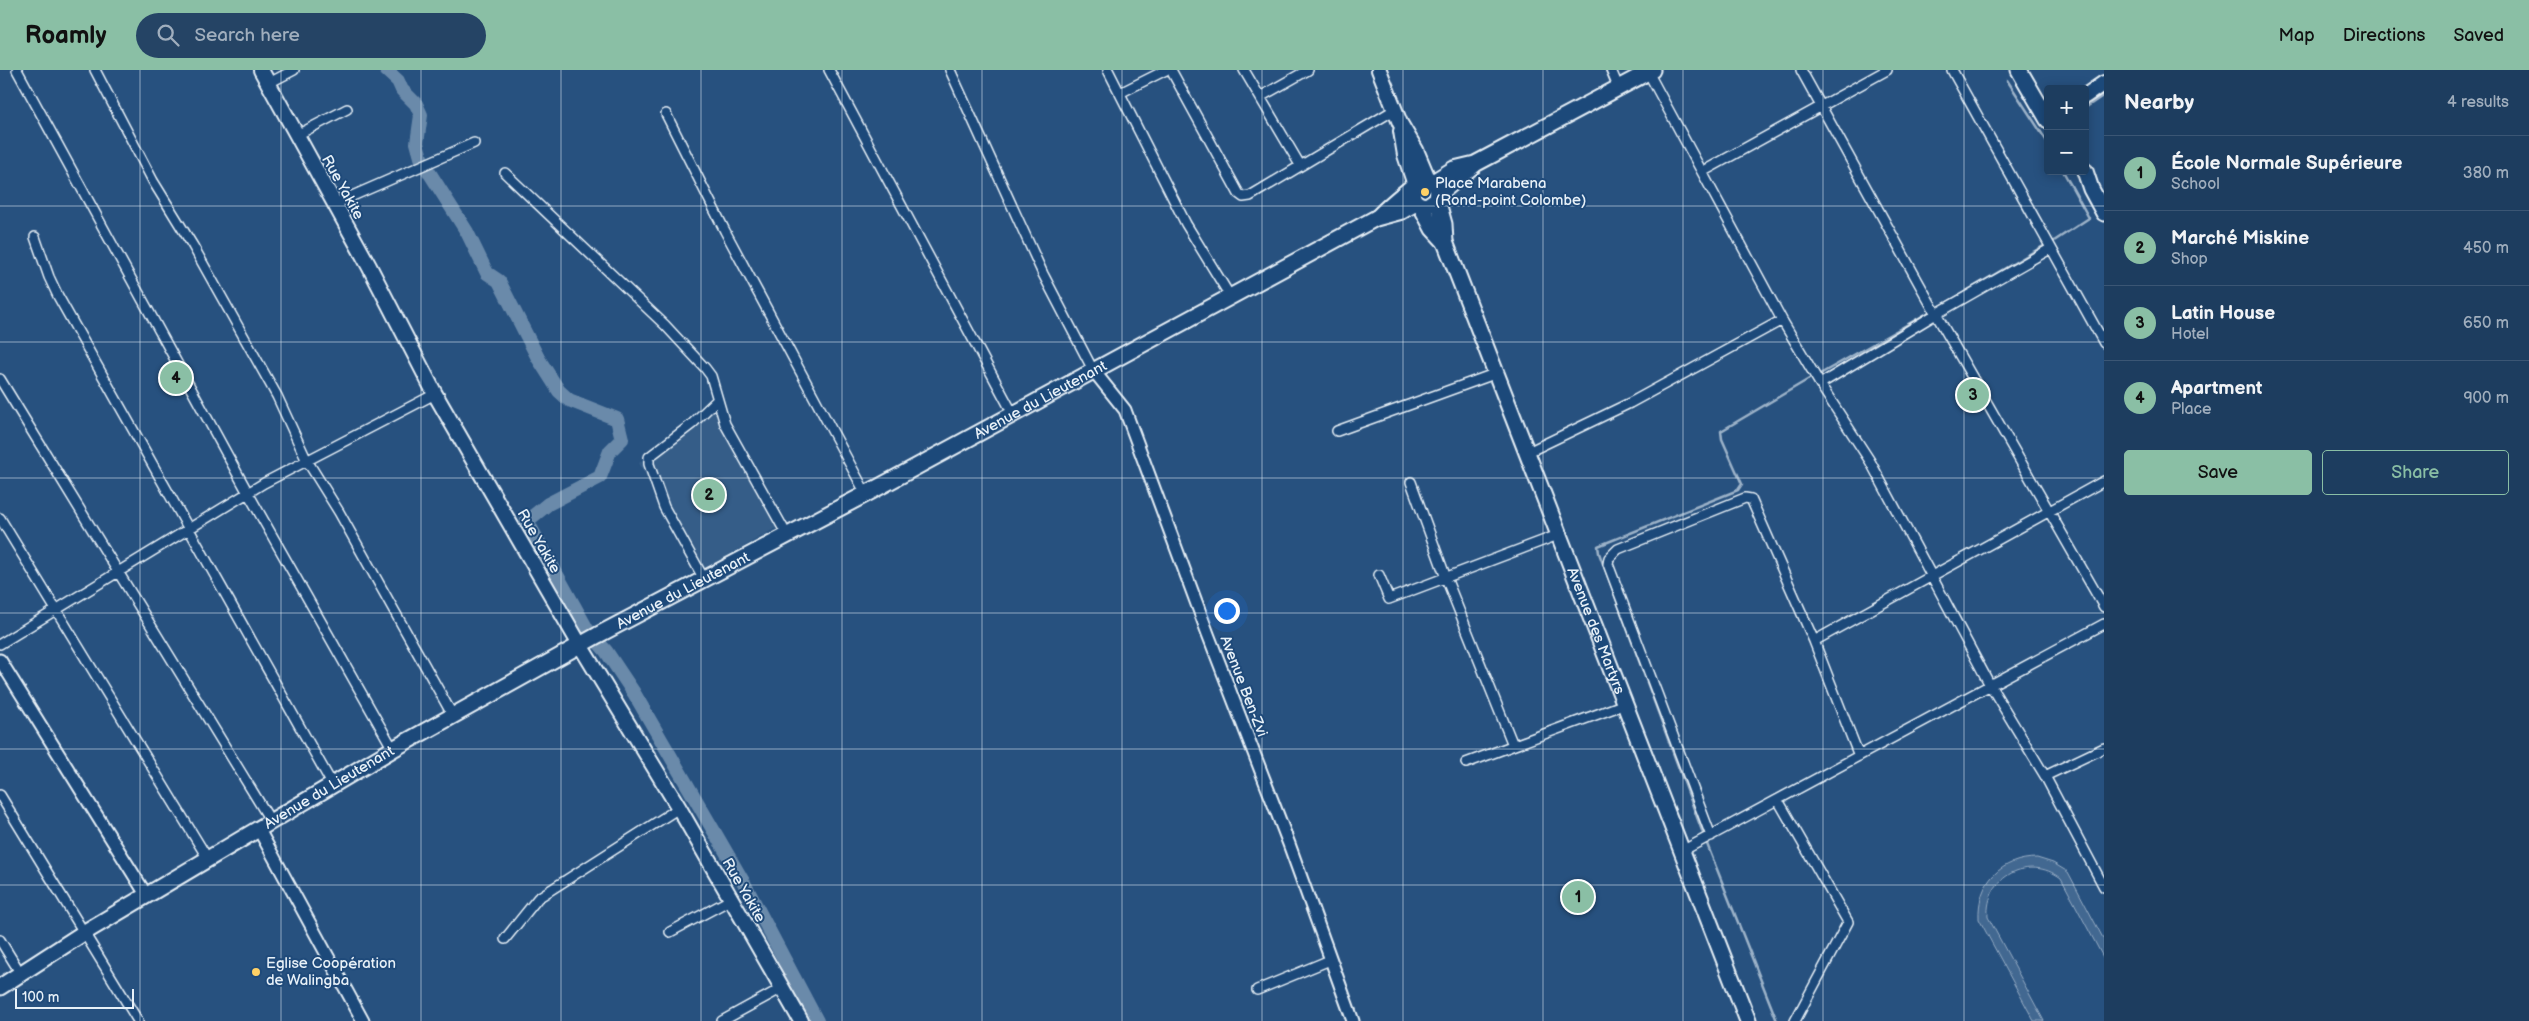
<!DOCTYPE html>
<html lang="en">
<head>
<meta charset="utf-8">
<style>
  :root { --surface:#1d3d5f; --page:#254465; --text:#f1f3f6; --muted:#a0aebd; --line:#3b5674; --accent:#8abfa5 }
  body { margin:0; font-family:"Balsamiq Sans",sans-serif; background:var(--page); color:var(--text) }
  .controls { position:absolute; right:15px; top:15px; display:grid; overflow:hidden; border-radius:5px; box-shadow:0 2px 12px #0003 }
  .controls button { width:45px; height:45px; display:grid; place-items:center; padding:0; border:0; border-bottom:1px solid var(--line); background:var(--surface); color:var(--text); font:25px sans-serif }
  .scale { position:absolute; left:15px; bottom:12px; width:119px; box-sizing:border-box; padding-left:5px; border:2px solid #e8f1f8; border-top:0; font-size:14px; line-height:18px; white-space:nowrap; color:#e8f1f8; -webkit-text-stroke:4px #1f4a7a; paint-order:stroke }
  .you { position:absolute; left:1226px; top:540px; width:18px; height:18px; margin:-12px; border:4px solid #fff; border-radius:50%; background:#1a73e8; box-shadow:0 0 0 8px #1a73e833 }
  .badge { display:grid; place-items:center; width:32px; height:32px; border-radius:50%; background:var(--accent); color:#111; font-size:16px; font-weight:700 }
  .pin { position:absolute; translate:-50% -50%; border:2px solid #fff; box-shadow:0 1px 5px #0006 }
  .list { margin:0; padding:0; list-style:none }
  h2 { display:flex; justify-content:space-between; align-items:center; height:65px; margin:0; padding:0 20px; font-size:21px }
  h2 small { font-size:16px; font-weight:400; color:var(--muted) }
  .list li { display:grid; grid-template-columns:32px 1fr auto; gap:15px; align-items:center; box-sizing:border-box; height:75px; padding:0 20px; border-top:1px solid var(--line) }
  .list b { display:block; font-size:19px; white-space:nowrap }
  .list p { margin:0; font-size:16px; white-space:nowrap; color:var(--muted) }
  .list em { font-size:16px; font-style:normal; color:var(--muted) }
  .actions { display:flex; gap:10px; padding:15px 20px }
  .actions a { flex:1; padding:11px 0; border:1px solid var(--accent); border-radius:5px; text-align:center; font-size:18px; color:var(--accent) }
  .actions .main { background:var(--accent); color:#111 }
  .icon { flex:none; width:28px; height:28px; fill:none; stroke:currentColor; stroke-width:2; stroke-linecap:round; stroke-linejoin:round }
  .map { position:relative; flex:none; width:2104px; height:951px; overflow:hidden }
  header { display:flex; align-items:center; gap:30px; box-sizing:border-box; height:70px; padding:0 25px; background:var(--accent); color:#111 }
  header strong { font-size:24px }
  nav { display:flex; gap:28px; margin-inline-start:auto; font-size:18px }
  .search { width:350px; height:45px; background:var(--page); display:flex; align-items:center; gap:12px; box-sizing:border-box; padding:0 18px; border-radius:28px; color:var(--muted); font-size:19px }
  main { display:flex }
  aside { flex:1; background:var(--surface) }
  .map>svg:first-child { display:block }
</style>
</head>
<body>
<header>
<strong>Roamly</strong>
<div class="search"><svg class="icon" aria-label="search" viewBox="0 0 24 24"><circle cx="10" cy="10" r="6"/><path d="M15 15l6 6"/></svg>Search here</div>
<nav><a>Map</a><a>Directions</a><a>Saved</a></nav>
</header>
<main>
<div class="map">
<svg width="2104" height="951" viewBox="0 0 2104 951">
  <rect width="100%" height="100%" fill="#27517f"/>
  <filter id="ink" filterUnits="userSpaceOnUse"><feTurbulence type="fractalNoise" baseFrequency=".02" numOctaves="2"/><feDisplacementMap in="SourceGraphic" scale="10" xChannelSelector="R" yChannelSelector="G"/><feConvolveMatrix kernelMatrix="1 2 1 2 8 2 1 2 1" color-interpolation-filters="sRGB"/></filter>
  <g filter="url(#ink)">
    <path fill="#355d88" d="M711,335L778,457L699,502L639,393Z"/>
    <path fill="#436891" stroke="#96acc4" d="M2037,788L2053,793L2068,802L2104,870V889L2061,808C2029,784 1985,806 1988,847L2044,951H2034L1979,849C1977,813 2001,788 2037,788Z"/>
    <g fill="none" stroke-linecap="round" stroke-linejoin="round">
      <path stroke="#9db3c9" stroke-width="2.5" d="M2007,10L2048,73
        M2085,38L2104,25
        M2051,173L2089,148L2063,101
        M1937,238L2045,175
        M1820,304L1931,241
        M1704,766L1599,483L1598,476L1738,420L1742,414L1722,369L1721,361L1809,309
        M1707,774L1777,951"/>
      <path stroke="#6b8aaa" stroke-width="14" d="M386,0L398,11L402,20L416,34L421,45L417,73L422,91L467,162L487,203L499,211L538,288L559,321L569,330L617,349L622,369L610,381L600,407L548,434L527,451L588,561L606,581L634,623L744,813L817,951"/>
      <g stroke="#e8f1f8" stroke-width="12">
        <path id="minor" d="M17,0L248,423L393,679
          M95,0L153,111L193,176L277,326L306,389L339,442L453,646
          M829,0L1013,344
          M950,0L1043,204L1093,300
          M1108,0L1186,154L1230,226
          M1171,0L1239,124L1243,127L1250,126L1394,40
          M1244,0L1300,95
          M1611,0L1619,19
          M1801,0L1936,244L2104,537
          M1952,0L2104,273
          M1648,2L1782,250L1820,314L1870,391L1990,615L2045,706L2104,817
          M269,13L294,0
          M1120,23L1166,0
          M1260,27L1308,0
          M666,44L725,161L866,424
          M297,65L347,39
          M1702,102L1887,0
          M505,103L665,255L705,298L711,306L725,354L787,465
          M334,134L474,73
          M35,167L49,207L58,226L332,714
          M0,309L270,750
          M1820,314L1936,244L2050,179
          M1337,361L1497,303
          M1526,383L1630,333L1782,250
          M1411,412L1446,508L1513,675
          M0,448L208,789
          M1379,505L1389,529L1558,465
          M704,509L664,437L649,394V387L692,354L717,330
          M1814,571L2104,411
          M0,574L264,413L435,324
          M1466,693L1625,634
          M2045,706L2104,678
          M0,725L138,951
          M1778,730L1848,852L1795,951
          M1711,766L1608,494L1609,488L1618,479L1745,428L1751,429L1814,571L1859,686
          M1682,781L2104,554
          M670,862L730,830
          M505,869L538,828L679,738
          M0,870L21,904
          M1257,920L1330,890
          M722,951L782,918"/>
      </g>
      <g stroke="#e8f1f8" stroke-width="15">
        <path id="tertiary" d="M1093,300L1125,340L1208,564L1289,774L1353,951
          M0,590L147,826
          M258,758L363,951"/>
      </g>
      <g stroke="#e8f1f8" stroke-width="18">
        <path id="secondary" d="M261,0L369,196L435,324L580,575L679,738L801,951
          M1379,0L1400,53L1416,80L1429,111
          M2085,26L2104,13
          M1401,61L1405,85L1415,115"/>
      </g>
      <g stroke="#e8f1f8" stroke-width="19">
        <g id="primary">
          <path d="M2019,0L2048,50"/>
          <path d="M2085,101L2091,119L2104,143"/>
          <path d="M1433,112L1454,99L1475,94L1652,0"/>
          <path d="M1438,125L1474,95"/>
          <path id="s1" d="M1437,129L1444,154L1445,172L1748,951"/>
          <path d="M1421,136L1433,159L1445,172"/>
          <path d="M1378,147C1391,133 1405,123 1419,111L1433,112L1438,120L1437,129L1427,136C1416,135 1411,130 1413,119"/>
          <path id="s2" d="M0,917L85,862L393,679L598,565L866,424L1376,148L1402,141L1416,133"/>
        </g>
      </g>
      <use href="#minor" stroke="#1f4a7a" stroke-width="9"/>
      <use href="#tertiary" stroke="#1f4a7a" stroke-width="11"/>
      <use href="#secondary" stroke="#1f4a7a" stroke-width="14"/>
      <use href="#primary" stroke="#1f4a7a" stroke-width="15"/>
    </g>
  </g>
  <path fill="none" stroke="#e8f1f8" stroke-width="1" stroke-opacity="0.55" d="M140,0V951M281,0V951M421,0V951M561,0V951M701,0V951M842,0V951M982,0V951M1122,0V951M1262,0V951M1403,0V951M1543,0V951M1683,0V951M1823,0V951M1964,0V951M0,136H2104M0,272H2104M0,408H2104M0,543H2104M0,679H2104M0,815H2104"/>
  <g fill="#ffd166" stroke="#1f4a7a" stroke-width="2">
    <circle cx="1425" cy="122" r="5"/>
    <circle cx="256" cy="902" r="5"/>
  </g>
  <g text-anchor="middle" stroke-width="4" stroke-linejoin="round" paint-order="stroke">
    <g font-size="15" fill="#e8f1f8" stroke="#1f4a7a" text-anchor="start">
      <text x="1435" y="118">Place Marabena<tspan x="1435" dy="17">(Rond-point Colombe)</tspan></text>
      <text x="266" y="898">Eglise Coopération<tspan x="266" dy="17">de Walingba</tspan></text>
    </g>
    <g font-size="15" fill="#e8f1f8" stroke="#1f4a7a">
      <text transform="translate(343 117) rotate(61)" y="5">Rue Yakite</text>
      <text dy="5" stroke="none"><textPath href="#s2" startOffset="1195">Avenue du Lieutenant</textPath></text>
      <text transform="translate(539 471) rotate(60)" y="5">Rue Yakite</text>
      <text dy="5" stroke="none"><textPath href="#s2" startOffset="790">Avenue du Lieutenant</textPath></text>
      <text dy="5" stroke="none"><textPath href="#s1" startOffset="461">Avenue des Martyrs</textPath></text>
      <text transform="translate(1244 616) rotate(69)" y="5">Avenue Ben-Zvi</text>
      <text dy="5" stroke="none"><textPath href="#s2" startOffset="385">Avenue du Lieutenant</textPath></text>
      <text transform="translate(744 820) rotate(60)" y="5">Rue Yakite</text>
    </g>
  </g>
</svg>
<div class="controls">
<button>+</button>
<button>−</button>
</div>
<div class="scale">100 m</div>
<div class="you"></div>
<div class="pin badge" style="left:1578px;top:827px">1</div>
<div class="pin badge" style="left:709px;top:425px">2</div>
<div class="pin badge" style="left:1973px;top:325px">3</div>
<div class="pin badge" style="left:176px;top:308px">4</div>
</div>
<aside>
<h2>Nearby<small>4 results</small></h2>
<ul class="list">
<li><span class="badge">1</span><div><b>École Normale Supérieure</b><p>School</p></div><em>380 m</em></li>
<li><span class="badge">2</span><div><b>Marché Miskine</b><p>Shop</p></div><em>450 m</em></li>
<li><span class="badge">3</span><div><b>Latin House</b><p>Hotel</p></div><em>650 m</em></li>
<li><span class="badge">4</span><div><b>Apartment</b><p>Place</p></div><em>900 m</em></li>
</ul>
<div class="actions"><a class="main">Save</a><a>Share</a></div>
</aside>
</main>
</body>
</html>
